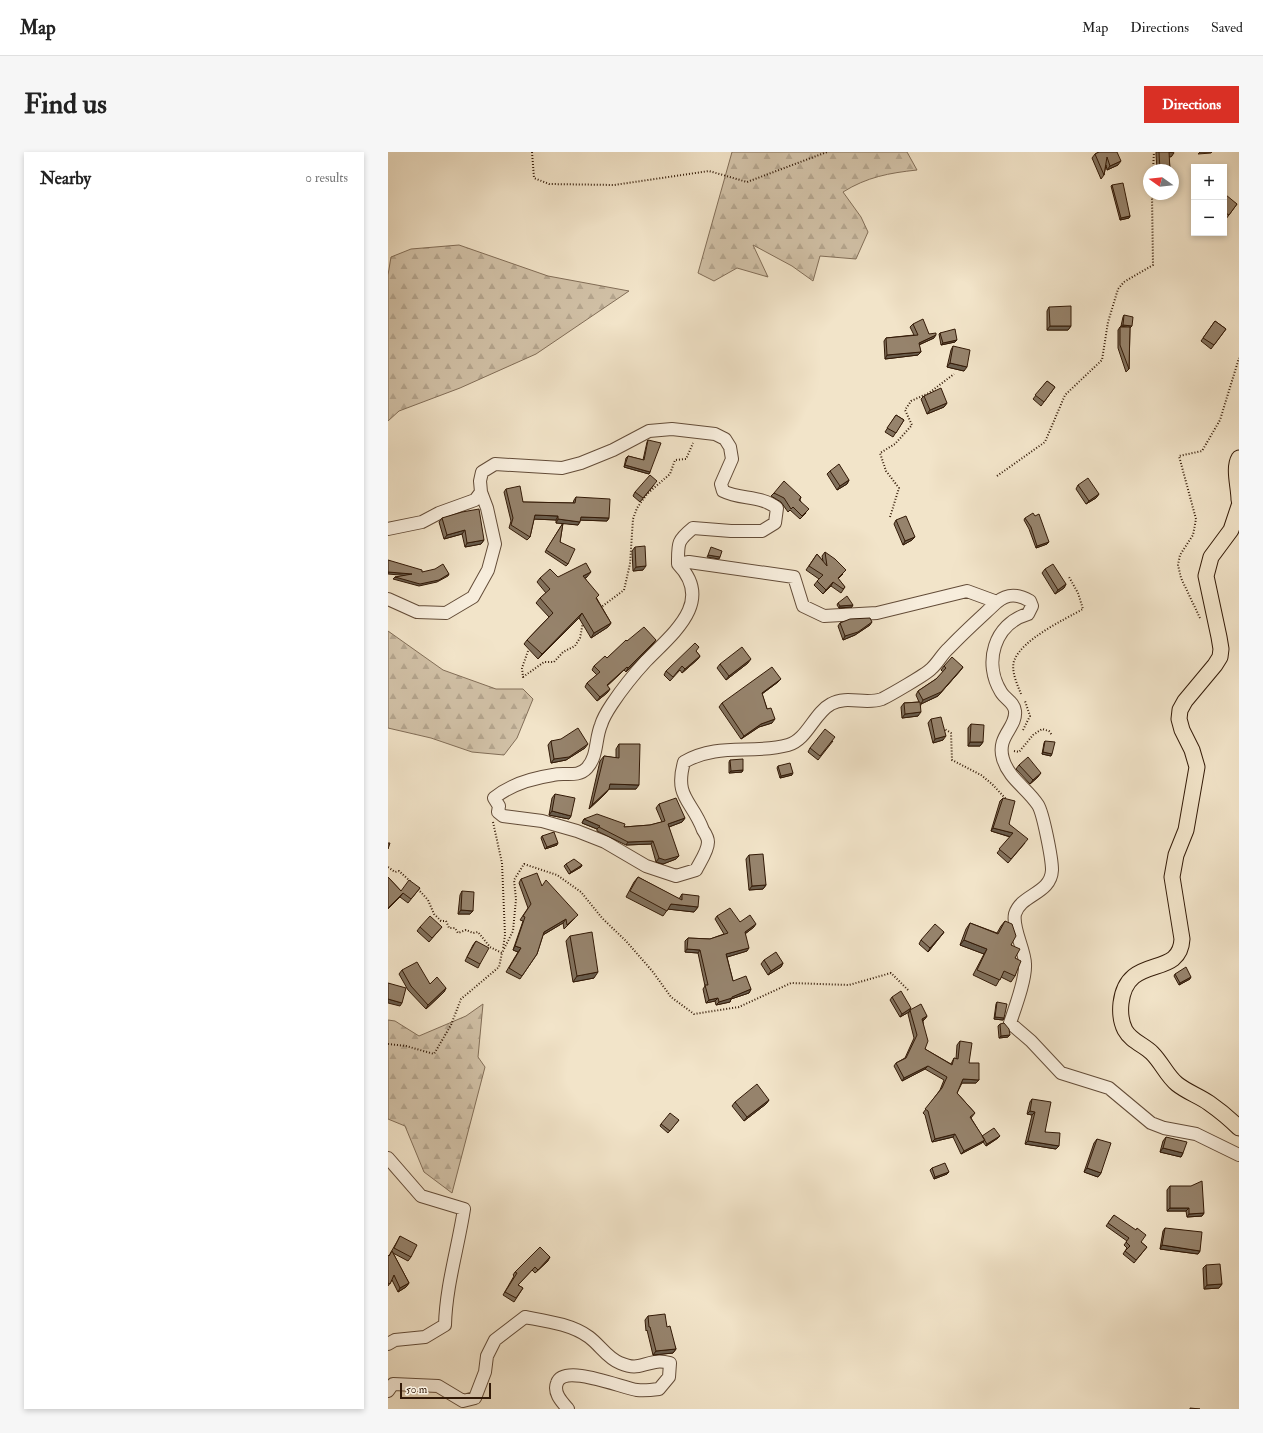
<!DOCTYPE html>
<html lang="en">
<head>
<meta charset="utf-8">
<style>
  :root { --surface:#fff; --page:#f6f6f6; --text:#222; --muted:#767676; --line:#e0e0e0; --accent:#d93025 }
  body { margin:0; font-family:"IM FELL Double Pica",serif; background:var(--page); color:var(--text) }
  .controls { position:absolute; right:12px; top:12px; display:grid; overflow:hidden; border-radius:0px; box-shadow:0 2px 6px #0003 }
  .controls button { width:36px; height:36px; display:grid; place-items:center; padding:0; border:0; border-bottom:1px solid var(--line); background:var(--surface); color:var(--text); font:20px sans-serif }
  .compass { position:absolute; left:755px; top:12px; width:36px; height:36px; border-radius:50%; background:var(--surface); box-shadow:0 2px 6px #0003; rotate:285deg }
  .scale { position:absolute; left:12px; bottom:10px; width:91px; box-sizing:border-box; padding-left:4px; border:2px solid #331a07; border-top:0; font-size:11px; line-height:14px; white-space:nowrap; color:#331a07; -webkit-text-stroke:3px #f7eddc; paint-order:stroke }
  .list { margin:0; padding:0; list-style:none }
  h2 { display:flex; justify-content:space-between; align-items:center; height:52px; margin:0; padding:0 16px; font-size:17px }
  h2 small { font-size:13px; font-weight:400; color:var(--muted) }
  .map { position:relative; flex:none; width:851px; height:1257px; overflow:hidden; border-radius:0px }
  header { display:flex; align-items:center; gap:24px; box-sizing:border-box; height:56px; padding:0 20px; background:var(--surface); border-bottom:1px solid var(--line) }
  header strong { font-size:19px }
  nav { display:flex; gap:22px; margin-inline-start:auto; font-size:14px }
  .intro { display:flex; align-items:center; justify-content:space-between; box-sizing:border-box; height:96px; padding:0 24px }
  h1 { margin:0; font-size:28px }
  .button { padding:10px 18px; border-radius:0px; background:var(--accent); color:#fff; font-size:14px; font-weight:700 }
  main { display:flex; gap:24px; padding:0 24px }
  aside { flex:1; background:var(--surface); border-radius:0px; box-shadow:0 2px 6px #0003 }
  .map>svg:first-child { display:block }
</style>
</head>
<body>
<header>
<strong>Map</strong>
<nav><a>Map</a><a>Directions</a><a>Saved</a></nav>
</header>
<div class="intro"><h1>Find us</h1><a class="button">Directions</a></div>
<main>
<aside>
<h2>Nearby<small>0 results</small></h2>
<ul class="list">
</ul>
</aside>
<div class="map">
<svg width="851" height="1257" viewBox="0 0 851 1257">
  <defs>
    <pattern id="forest-firs" width="22" height="20" patternUnits="userSpaceOnUse"><rect width="22" height="20" fill="#d2c2a8"/><path d="M5 1l3.5 6h-7zM16 11l3.5 6h-7z" fill="#b5a68f"/></pattern>
  </defs>
  <rect width="100%" height="100%" fill="#f2e4c9"/>
  <filter id="stains"><feTurbulence type="fractalNoise" baseFrequency=".005" numOctaves="4"/><feColorMatrix values="0 0 0 0 .2 0 0 0 0 .09 0 0 0 0 .02 0 0 0 .5 -.17"/></filter>
  <radialGradient id="worn" r=".72"><stop offset=".6" stop-color="#630" stop-opacity="0"/><stop offset="1" stop-color="#630" stop-opacity=".3"/></radialGradient>
  <path fill="url(#forest-firs)" stroke="#826e58" d="M344,0H519L529,18C501,21 479,25 455,40L473,65L480,80L468,107L432,104L425,129L404,114L365,93L380,125L349,116L326,129L310,121Z
    M71,93L160,124L241,139L148,202L72,236L11,259L0,269V123L3,105L23,97Z
    M0,479L55,518L108,537H135L145,547L129,586L116,603L84,600L43,586L0,576Z
    M95,852L90,905L97,915L64,1041L36,1020L17,974L0,967V868L7,869L31,884L78,864Z"/>
  <g fill="none" stroke-linecap="round" stroke-linejoin="round">
    <g stroke="#634c38" stroke-width="14">
      <path id="minor" d="M0,377L34,370L51,361L87,348L93,340
        M290,412C327,450 284,482 258,509C246,522 234,537 224,552C220,558 215,566 213,573C207,587 210,604 199,616C190,626 176,620 165,623C145,626 122,633 106,646L111,654L110,660L115,664L154,669L189,679L217,690L258,714L288,724L308,718C312,710 320,699 320,690C320,686 317,681 315,678C304,648 286,646 296,610C331,590 363,603 400,593C419,588 426,561 443,552C459,543 477,553 494,547C502,543 537,523 543,517C550,511 554,502 561,496C576,480 593,465 609,450
        M0,447L29,460L58,461L85,445L100,418L107,392L99,356L93,340L92,329L94,320L107,312L174,316L193,311L225,298L261,279L284,277L327,282L337,287L342,295L344,307L333,332L335,339C353,348 372,343 389,356L387,371L374,379H343L305,376C289,389 290,391 290,412L301,410L406,425L415,454L436,464L489,461L579,439L609,450C620,441 630,442 642,449L644,454L640,462C606,472 595,511 613,540C617,547 626,550 627,559C629,576 608,584 615,607C621,627 639,636 650,653C655,661 664,706 664,718C663,742 633,742 627,762C624,776 637,798 637,812C638,827 627,856 622,871L643,889L673,921L721,936L763,971L776,976L808,982L851,1003
        M0,1006L33,1044L76,1057C70,1096 58,1134 57,1173L37,1185L7,1188L0,1192
        M0,1239L5,1232L50,1234L75,1249L87,1246L97,1220L99,1204L107,1188L137,1165C158,1169 183,1172 201,1185C212,1193 219,1206 232,1211C249,1218 251,1213 267,1210C272,1209 278,1210 282,1211L281,1225L271,1237C264,1238 256,1239 249,1238C234,1236 176,1211 169,1231C165,1241 174,1250 180,1257"/>
    </g>
    <g stroke="#331a07" stroke-width="17">
      <path id="major" d="M851,306C845,316 851,335 851,348
        M851,354L843,378L823,405L818,424L831,485L833,497L832,505L827,513L797,549L792,558L791,567L794,578L804,598L809,615L798,678L788,703L784,725L794,787C792,828 739,800 733,851C732,860 733,870 737,878C743,889 756,893 764,901C774,911 779,924 789,932C799,940 811,944 821,951C831,958 842,967 851,976"/>
    </g>
    <path stroke="#331a07" stroke-width="2" stroke-dasharray="1 2" stroke-linecap="butt" d="M144,0L146,26L161,32L226,33L321,19L359,30L439,0
      M765,18L766,0
      M609,324L657,290L677,243L714,208L720,170L730,137L736,130L765,113L764,42
      M502,365L511,336L498,319L492,301L507,292L524,273L517,258L523,249L541,241L566,222
      M212,456L236,438L242,412L245,367L249,356L259,342L282,322L287,308L298,307L305,291
      M812,466L793,426L790,413L792,403L805,383L808,367L791,304L814,299L832,268L851,206
      M140,499L134,516L135,525L156,510H166L175,500L187,494L192,486L195,470
      M633,542C629,532 623,519 626,509C634,487 676,468 695,457L690,441L681,425
      M555,576L563,581L564,608L593,623L604,632L618,647
      M635,578L642,564L637,549
      M626,599L631,600L645,583L654,577L661,579L664,583
      M105,670L114,711L117,783L115,797
      M0,715L7,720L11,719L23,730
      M30,737L40,748L46,762L53,769H58L61,776H67L70,781L78,778L85,781L90,780L102,795L114,801L125,779L128,747L126,728L136,712L169,723L193,740L214,766L238,789L265,820L283,845L306,862L351,855L403,831L461,833L503,821L521,839
      M0,892L18,894L46,902L63,873L73,847L111,815L114,801"/>
    <use href="#minor" stroke="#f7eddc" stroke-width="12"/>
    <use href="#major" stroke="#f2e4c9" stroke-width="15"/>
  </g>
  <path fill="#81715d" stroke="#331a07" d="M711,0L730,13L719,18L718,13L716,23L713,27L704,6L707,2Z
    M768,0H786L783,5L781,4L782,18H769L768,2Z
    M724,33L742,64L741,66L732,68L723,34Z
    M836,45L849,52L838,67L836,65Z
    M661,155L683,174L680,178H659V159Z
    M736,163L742,176L741,217L738,220L730,196V178L732,175L733,174L735,165Z
    M827,169L838,177L823,197L813,189Z
    M525,172L541,182L546,186L531,193L533,200L530,203L497,207L496,189L498,186L526,183L522,175Z
    M552,181L569,188L567,190L553,193L551,182Z
    M565,194L576,219L559,215L563,198Z
    M659,229L667,235L653,254L645,247Z
    M536,244L559,251L556,255L539,262L533,247Z
    M508,263L516,268L505,285L497,280Z
    M260,288L262,320L261,322L236,315L238,306L240,304L255,308L259,290Z
    M442,319L461,328L459,332L449,338L439,322Z
    M266,333L252,350L245,344L247,340Z
    M690,333L711,342L708,346L698,352L688,337Z
    M118,337L135,350L185,351L186,348L188,345L221,366L219,369L192,368L190,373L175,371L172,390L180,412L178,414L157,400L175,371H168V368L146,367L142,385L139,388L121,376L123,369L116,340Z
    M386,341L413,345L412,348L418,361L412,367L402,358L400,360L393,350L383,344Z
    M54,366L96,388L93,392L77,395L74,382L56,387L51,370Z
    M637,366L659,392L648,396L641,377L636,368Z
    M508,368L527,385L524,388L515,393L506,372Z
    M247,395L255,418L245,419L244,399Z
    M437,400L455,422L450,427L457,435L453,441L443,434L435,442L426,433L431,427L418,418L429,402L435,409L434,404Z
    M657,417L678,432L676,436L667,442L654,421Z
    M199,425L197,426L223,471L220,475L203,486L191,466L150,507L136,492L139,488L161,465L148,451L152,446L158,441L149,430L152,426Z
    M450,451L464,455L451,456L449,453Z
    M452,471L482,473L467,483L455,488L450,474Z
    M268,488L265,492L238,520L236,518L219,534L222,537L219,541L209,549L197,535L199,531L209,523L204,518L206,514L219,506L239,489Z
    M308,499L312,504L310,507L294,521L292,518L282,529L276,523L278,519Z
    M360,511L338,528L329,516L332,512Z
    M556,514L575,515L572,519L550,544L533,552L530,564L514,566L513,555L516,551L531,550L528,543L530,539L548,527L555,520L553,518Z
    M390,530L374,542L384,571L371,575L353,587L331,555L334,551Z
    M543,567L555,588L545,591L540,571Z
    M583,572L595,590L592,594H580V576Z
    M163,589L197,596L178,608L163,611L160,593Z
    M445,589L430,608L420,600L422,596Z
    M657,589L663,604L654,602L656,591Z
    M231,592L248,637H221L217,642L201,657L212,609L216,604L228,606V597Z
    M342,608L355,618L354,620L341,621V610Z
    M631,613L650,625L642,632L628,617Z
    M390,614L404,623L392,626L389,616Z
    M167,642L183,664L181,667L161,663L164,646Z
    M615,646L621,672L637,691L620,711L609,701L622,685L603,679L612,649Z
    M271,652L297,666L294,670L281,675L288,707L275,712L268,710L263,692L238,693L209,679V677L194,671L196,667L236,675L262,673L274,670L268,656Z
    M154,684L169,693L157,697L153,686Z
    M361,703L378,733L375,737L361,738L358,707Z
    M178,712L194,713L193,715L181,722L176,714Z
    M0,725L13,739L32,736L20,751L12,745L0,757Z
    M250,725L291,747L294,742L310,755L306,760L280,757L275,764L238,745L246,730Z
    M133,727L154,734L187,766L176,777L175,771L155,783L149,802L132,827L118,820L130,800L125,798L135,769L132,768L140,756L131,731Z
    M74,739L85,759L82,762H70L72,743Z
    M329,764L352,770L366,775L357,782L359,799L339,805L345,829L363,837L361,841L343,847L342,850L328,853L327,849L318,851L315,837L317,834L310,801L297,800V789L300,786L322,787L336,782L327,767Z
    M617,769L627,806V824L623,830L613,825L608,834L585,823L596,802L572,793L578,777L582,771L609,781L613,774Z
    M32,775H54L41,790L29,779Z
    M556,780L540,800L531,792L533,788Z
    M182,784L206,826L185,830L178,789Z
    M88,789L92,812L90,816L77,809L85,793Z
    M376,808L395,811L393,815L380,823L373,812Z
    M14,818L42,832L58,836L56,840L38,857L20,838L11,822Z
    M787,822L802,827L791,833L786,824Z
    M504,845L521,860L512,865L502,848Z
    M609,850L616,866L615,868L606,867L608,852Z
    M522,858L539,864L537,867L535,869L537,897L563,912L566,906L568,907L569,893L572,889L581,911L591,928L588,931H574L569,941L587,961L583,966L594,984L610,986L598,994L595,990L573,1002L565,985L544,990L537,963L535,961L552,938L556,928L537,917L514,929L506,914L508,911L517,906L526,886L520,862Z
    M612,872L622,883L620,885L611,886L610,874Z
    M644,947L657,980L671,994L668,997L637,992L644,963L639,962L642,950Z
    M381,948L378,952L356,969L344,954L347,950Z
    M291,968L280,981L272,974L273,972Z
    M778,985L795,1001L793,1005L772,1000L775,989Z
    M709,987L713,1021L710,1025L696,1020L706,991Z
    M544,1016L559,1022L546,1027L542,1018Z
    M782,1034L816,1061L814,1064L799,1065L798,1059H779V1038Z
    M726,1063L753,1090L759,1095L746,1111L735,1102L739,1096L736,1093L739,1089L718,1074Z
    M777,1076L812,1099L810,1102L772,1097L775,1079Z
    M12,1084L23,1105L20,1109L5,1101L21,1131L18,1135L10,1140L4,1128L0,1134V1103L1,1104L3,1100L10,1088Z
    M160,1109L147,1121L144,1118L130,1133L135,1136L126,1150L115,1143L126,1124L125,1123L127,1120Z
    M818,1113L834,1132L831,1136L816,1137L815,1116Z
    M260,1164L279,1175L288,1197L285,1201L265,1203L259,1178L258,1179L257,1168Z"/>
  <path fill="#695c4c" stroke="#331a07" d="M780,0L786,1L783,5L778,3Z
    M812,0H824L823,1L810,2Z
    M733,9L730,13L719,18L722,14Z
    M742,64L741,66L732,68L733,66Z
    M735,173L744,174L742,176L733,174Z
    M662,174H683L680,178H659Z
    M548,183L546,186L528,194L531,191Z
    M569,188L567,190L553,193L555,191Z
    M533,200L530,203L497,207L499,203Z
    M562,211L579,215L576,219L559,215Z
    M559,251L556,255L539,262L542,258Z
    M237,313L262,320L261,322L236,315Z
    M461,328L459,332L449,338L452,334Z
    M711,342L708,346L698,352L701,349Z
    M147,363L170,364L168,368L145,367Z
    M193,365L221,366L219,369L190,368Z
    M170,367L192,370L190,373L168,371Z
    M77,378L74,382L56,387L59,383Z
    M527,385L524,388L515,393L517,389Z
    M96,388L93,392L77,395L79,391Z
    M661,390L659,392L648,396L649,394Z
    M320,403L332,405L331,407L319,405Z
    M258,414L255,418L245,419L248,415Z
    M0,420L24,422L23,424L0,422Z
    M203,420L199,425L192,429L195,424Z
    M61,422L60,424L49,430L31,434L5,427L7,425Z
    M445,430L443,434L435,442L438,438Z
    M678,432L676,436L667,442L670,438Z
    M465,453L464,455L451,456L452,454Z
    M194,461L191,466L150,507L154,502Z
    M484,470L482,473L467,483L455,488L457,484Z
    M223,471L220,475L203,486L206,481Z
    M268,488L265,492L238,520L240,516Z
    M312,504L310,507L294,521L297,517Z
    M363,507L360,511L338,528L341,524Z
    M239,515L236,518L216,537L219,533Z
    M575,515L572,519L550,544L533,552L535,548Z
    M393,527L390,530L371,544L374,541Z
    M222,537L219,541L209,549L212,545Z
    M533,560L530,564L514,566L517,562Z
    M387,567L384,571L371,575L353,587L356,584L373,572Z
    M558,584L555,588L545,591L547,587Z
    M582,590H595L592,594H580Z
    M200,592L197,596L178,608L163,611L166,607Z
    M655,600L664,602L663,604L654,602Z
    M355,618L354,620L341,621L343,619Z
    M405,621L404,623L392,626L393,624Z
    M653,621L650,625L642,632L645,628Z
    M222,632L251,633L248,637H218Z
    M221,637L217,642L201,657L204,653Z
    M164,659L183,664L181,667L161,663Z
    M297,666L294,670L278,676L280,672Z
    M196,667L212,674L209,677L194,671Z
    M605,676L625,681L623,685L603,679Z
    M265,689L263,692L238,693L240,690Z
    M170,691L169,693L157,697L159,695Z
    M291,704L288,707L275,712L268,710L271,706Z
    M194,713L193,715L181,722L183,720Z
    M378,733L375,737L361,738L364,734Z
    M15,741L12,745L0,757V756Z
    M283,752L310,755L306,760L279,757Z
    M73,758L85,759L82,762H70Z
    M178,767L175,771L153,784L156,780Z
    M368,772L366,775L354,784L357,780Z
    M556,780L553,784L540,800L542,796Z
    M576,788L599,797L596,802L572,793Z
    M127,794L133,796L130,800L125,798Z
    M361,796L359,799L336,806L338,802Z
    M299,797L312,798L310,801L297,800Z
    M395,811L393,815L380,823L383,819Z
    M210,820L206,826L185,830L189,824Z
    M803,825L802,827L791,833L792,831Z
    M58,836L56,840L38,857L40,853Z
    M363,837L361,841L343,847L342,850L328,853L331,850Z
    M330,846L327,849L318,851L321,848Z
    M0,847L14,851L12,854L0,851Z
    M523,856L521,860L512,865L514,862Z
    M539,864L537,867L532,870L534,867Z
    M607,865L616,866L615,868L606,867Z
    M622,883L620,885L611,886L613,884Z
    M540,914L537,917L514,929L516,926Z
    M575,927L591,928L588,931H573Z
    M381,948L378,952L356,969L359,965Z
    M642,959L647,960L644,963L639,962Z
    M567,982L565,985L544,990L547,987Z
    M612,984L610,986L598,994L599,992Z
    M597,988L594,991L573,1002L576,999Z
    M640,989L671,994L668,997L637,992Z
    M775,996L795,1001L793,1005L772,1000Z
    M699,1016L713,1021L710,1025L696,1020Z
    M561,1020L559,1022L546,1027L547,1025Z
    M782,1056H801L798,1059H779Z
    M816,1061L814,1064L799,1065L801,1062Z
    M774,1093L812,1099L810,1102L772,1097Z
    M162,1105L160,1109L147,1121L150,1118Z
    M21,1131L18,1135L10,1140L12,1136Z
    M834,1132L831,1136L816,1137L819,1133Z
    M288,1197L285,1201L265,1203L268,1199Z"/>
  <path fill="#96836c" stroke="#331a07" d="M711,0H729L733,9L722,14L719,5L716,23L707,2Z
    M771,0H781L782,18H772Z
    M735,31L742,64L733,66L724,33Z
    M838,43L849,52L841,63L836,60V45Z
    M683,154V174H662L661,155Z
    M736,163L745,165L744,174L735,173Z
    M535,167L541,182L548,181V183L531,191L533,200L499,203L498,186L530,183L525,172Z
    M827,169L838,177L826,193L815,186Z
    M732,175H742L741,217L732,193Z
    M567,177L569,188L555,191L552,181Z
    M565,194L582,198L579,215L562,211Z
    M659,229L667,235L656,250L647,243Z
    M553,236L559,251L542,258L536,244Z
    M508,263L516,268L508,281L499,276Z
    M260,288L273,291L262,320L237,313L240,304L256,308Z
    M451,312L461,328L452,334L442,319Z
    M262,323L269,329L255,346L247,340Z
    M700,326L711,342L701,349L690,333Z
    M396,329L413,345L411,348L421,357L414,364L405,355L403,357L396,346L386,341Z
    M132,334L135,350L187,351L188,345L222,347L221,366L193,365L192,370L170,367V364L147,363L142,385L123,373L125,366L118,337Z
    M91,357L96,388L79,391L77,378L59,383L54,366L74,360Z
    M645,361L647,364L651,362L661,390L649,394L643,375L637,366Z
    M518,364L527,385L517,389L508,368Z
    M175,371L172,390L187,397L180,412L158,398Z
    M257,394L258,414L248,415L247,395Z
    M323,395L334,399L332,405L320,403Z
    M437,400L447,407L458,418L450,426L457,435L455,437L445,430L438,438L429,429L435,423L421,414L429,402L439,414Z
    M0,408L34,418V420L47,417L55,412L61,422L51,428L32,432L7,425L24,422L0,420Z
    M198,411L203,420L195,424L211,443L208,446L223,471L206,481L194,461L154,502L139,488L165,461L152,446L162,437L152,426L162,417L170,425Z
    M665,412L678,432L670,438L657,417Z
    M459,444L465,453L452,454L450,451Z
    M482,466L484,470L470,480L457,484L452,471L462,467Z
    M256,475L268,488L240,516L239,515L219,533L222,537L212,545L199,531L212,520L206,514L217,504L219,506L238,488L239,489Z
    M307,491L311,495L308,499L312,504L297,517L294,514L285,525L278,519Z
    M354,495L363,507L341,524L332,512Z
    M564,505L575,515L553,540L535,548L530,539L548,527L558,516L556,514Z
    M384,515L393,527L374,541L379,557L383,556L387,567L373,572L356,584L334,551Z
    M532,550L533,560L517,562L516,551Z
    M553,565L558,584L547,587L543,567Z
    M583,572L596,573L595,590H582Z
    M190,576L200,592L181,605L166,607L163,589L173,587Z
    M437,577L447,585L432,604L422,596Z
    M657,589L667,590L664,602L655,600Z
    M231,592H252L251,633L222,632L221,637L204,653L216,604L231,606Z
    M640,605L653,621L645,628L631,613Z
    M355,607V618L343,619L342,608Z
    M402,611L405,621L393,624L390,614Z
    M167,642L187,646L183,664L164,659Z
    M288,646L297,666L280,672L291,704L277,708L271,706L265,689L240,690L211,675L212,674L196,667L209,662L237,672L236,675L262,673L277,669L271,652Z
    M615,646L627,649L621,672L640,687L623,707L611,697L625,681L605,676Z
    M166,680L170,691L159,695L154,684Z
    M0,691H2L0,697Z
    M375,702L378,733L364,734L361,703Z
    M186,707L194,713L183,720L178,712Z
    M149,721L154,734L158,728L190,763L179,773L178,767L156,780L149,802L134,824L121,816L133,796L127,794L137,765L135,764L143,752L133,727Z
    M0,725L13,739L21,728L32,736L23,747L15,741L0,756Z
    M250,725L294,748V742L311,744L310,755L283,752L279,759L242,739Z
    M74,739L86,740L85,759L73,758Z
    M342,756L352,770L362,763L368,772L357,780L361,796L338,802L345,829L358,824L363,837L344,845V846L331,850L330,846L321,848L317,833H320L312,798L299,797L300,786L322,787L340,781L329,764Z
    M42,764L54,775L44,786L32,775Z
    M617,769L624,772L628,784L623,793L632,797L627,806L633,809L627,824L616,819L612,828L589,818L599,797L576,788L582,771L610,782Z
    M547,772L556,780L542,796L533,788Z
    M204,780L210,820L189,824L182,784Z
    M88,789L101,796L92,812L79,805Z
    M388,800L395,811L383,819L376,808Z
    M29,810L42,832L49,825L58,836L40,853L23,834L14,818Z
    M798,815L803,825L792,831L787,822Z
    M0,831L18,836L14,851L0,847Z
    M513,839L523,856L514,862L504,845Z
    M609,850L619,852L616,866L607,865Z
    M533,852L539,864L534,867L540,889L537,897L564,913L566,906L570,907L572,889L584,891L581,911H591V928L575,927L569,941L587,961L582,965L597,988L576,999L567,982L547,987L540,959L537,957L554,936L559,925L540,914L516,926L508,911L518,906L529,883L522,858Z
    M616,871L621,877L622,883L613,884L612,872Z
    M369,932L381,948L359,965L347,950Z
    M644,947L663,950L657,980L672,981L671,994L640,989L647,960L642,959Z
    M282,961L291,968L282,979L273,972Z
    M606,976L612,984L599,992L594,984Z
    M778,985L799,990L795,1001L775,996Z
    M709,987L723,991L713,1021L699,1016Z
    M557,1011L561,1020L547,1025L544,1016Z
    M814,1029L816,1061L801,1062V1056H782V1034H803Z
    M726,1063L748,1078L749,1076L758,1083L753,1090L759,1095L748,1108L737,1099L742,1094L738,1090L741,1086L720,1071Z
    M777,1076L814,1080L812,1099L774,1093Z
    M12,1084L29,1093L23,1105L6,1096Z
    M152,1095L162,1105L150,1118L147,1115L130,1133L135,1136L128,1146L117,1140L129,1121L127,1120Z
    M4,1099L21,1131L12,1136L6,1123L2,1132L0,1131V1103L1,1104Z
    M832,1112L834,1132L819,1133L818,1113Z
    M277,1162L279,1175L282,1174L288,1197L268,1199L262,1175H261L260,1164Z
    M802,1256L812,1257H802Z"/>
  <rect width="100%" height="100%" filter="url(#stains)"/>
  <rect width="100%" height="100%" fill="url(#worn)"/>
</svg>
<div class="controls">
<button>+</button>
<button>−</button>
</div>
<svg class="compass" viewBox="-18 -18 36 36"><path d="M0-13l5 13h-10z" fill="#e53935"/><path d="M0 13l5-13h-10z" fill="#767676"/></svg>
<div class="scale">50 m</div>
</div>
</main>
</body>
</html>
